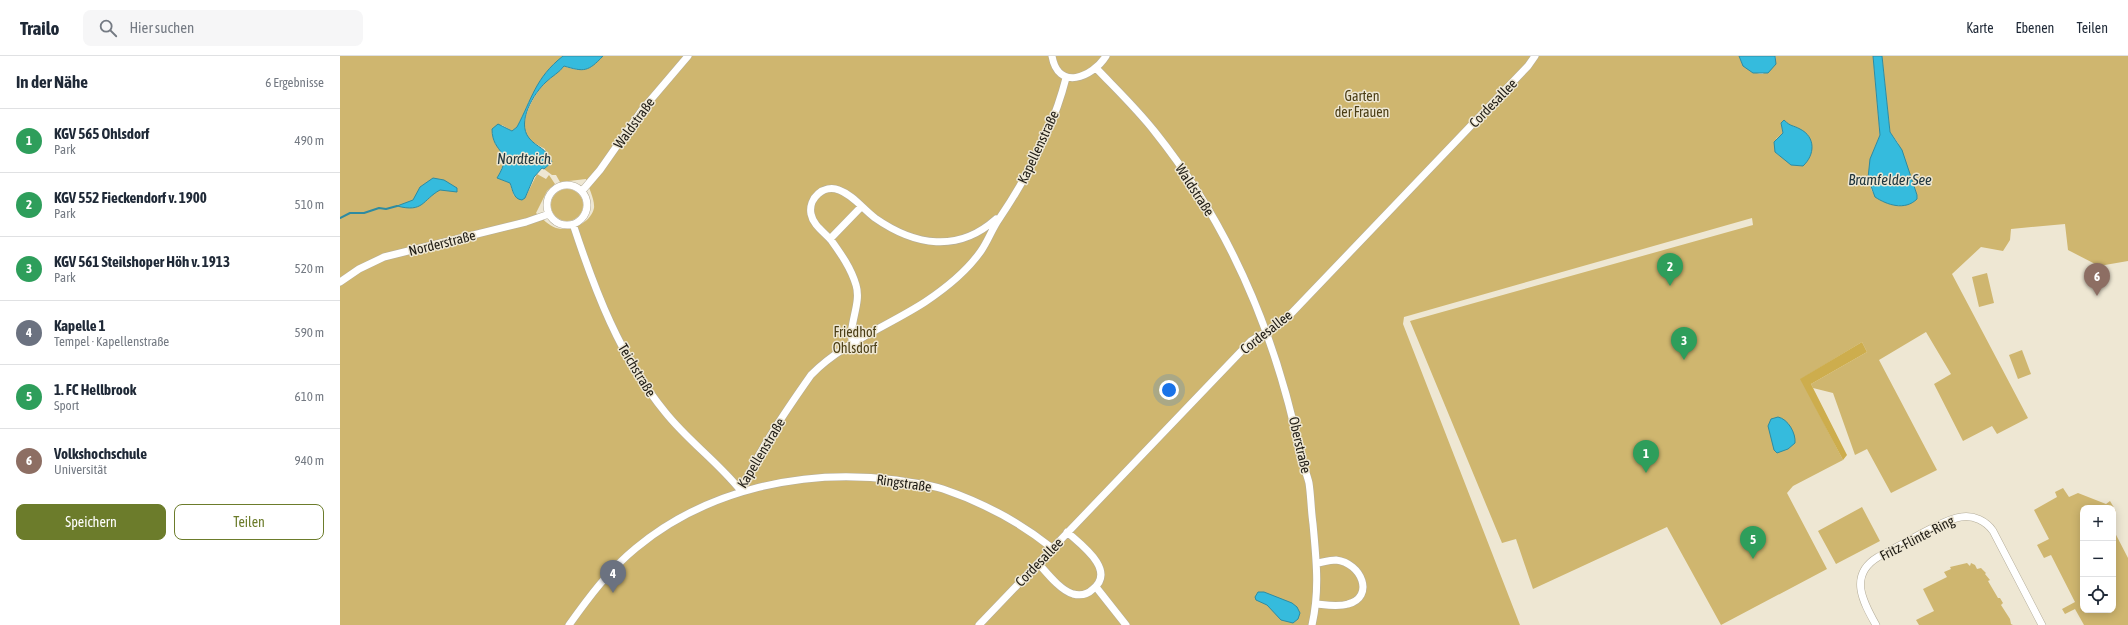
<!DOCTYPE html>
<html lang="de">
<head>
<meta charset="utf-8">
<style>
  :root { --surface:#fff; --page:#f6f6f7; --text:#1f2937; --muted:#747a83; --line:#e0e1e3; --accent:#6c7c2b }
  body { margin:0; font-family:"Asap Condensed",sans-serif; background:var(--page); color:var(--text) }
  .controls { position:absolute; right:12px; bottom:12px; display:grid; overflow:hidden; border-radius:8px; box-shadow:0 2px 10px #0003 }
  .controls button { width:36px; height:36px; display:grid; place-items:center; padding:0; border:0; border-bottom:1px solid var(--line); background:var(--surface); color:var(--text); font:20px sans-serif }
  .you { position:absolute; left:829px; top:334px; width:14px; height:14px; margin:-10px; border:3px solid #fff; border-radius:50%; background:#1a73e8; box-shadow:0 0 0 6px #1a73e833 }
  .badge { display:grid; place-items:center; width:26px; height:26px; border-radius:50%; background:var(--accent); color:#fff; font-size:13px; font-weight:700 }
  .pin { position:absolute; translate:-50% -33px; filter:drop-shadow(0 1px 2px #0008) }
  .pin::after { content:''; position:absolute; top:21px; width:14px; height:12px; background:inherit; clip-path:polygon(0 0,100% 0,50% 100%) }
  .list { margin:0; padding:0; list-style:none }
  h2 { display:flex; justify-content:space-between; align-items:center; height:52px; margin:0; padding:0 16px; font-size:17px }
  h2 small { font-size:13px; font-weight:400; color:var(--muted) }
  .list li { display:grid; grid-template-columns:26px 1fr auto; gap:12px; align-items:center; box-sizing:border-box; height:64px; padding:0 16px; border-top:1px solid var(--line) }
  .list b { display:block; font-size:15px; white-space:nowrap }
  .list p { margin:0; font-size:13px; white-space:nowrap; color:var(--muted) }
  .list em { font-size:13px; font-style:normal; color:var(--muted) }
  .actions { display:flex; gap:8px; padding:12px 16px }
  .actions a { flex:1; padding:9px 0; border:1px solid var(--accent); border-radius:8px; text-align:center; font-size:14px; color:var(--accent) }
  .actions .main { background:var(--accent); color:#fff }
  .icon { flex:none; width:22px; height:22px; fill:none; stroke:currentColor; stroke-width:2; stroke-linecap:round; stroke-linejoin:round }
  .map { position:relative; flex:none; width:1788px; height:569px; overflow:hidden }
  header { display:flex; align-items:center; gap:24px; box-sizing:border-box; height:56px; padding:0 20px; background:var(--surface); border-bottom:1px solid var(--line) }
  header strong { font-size:19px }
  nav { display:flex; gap:22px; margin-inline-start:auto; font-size:14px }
  .search { width:280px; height:36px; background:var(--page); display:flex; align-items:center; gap:10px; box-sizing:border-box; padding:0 14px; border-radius:8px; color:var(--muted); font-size:15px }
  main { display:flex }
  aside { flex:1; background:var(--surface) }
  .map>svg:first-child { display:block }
</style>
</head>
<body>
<header>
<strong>Trailo</strong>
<div class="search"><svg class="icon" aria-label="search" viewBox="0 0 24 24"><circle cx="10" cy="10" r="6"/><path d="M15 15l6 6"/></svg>Hier suchen</div>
<nav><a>Karte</a><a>Ebenen</a><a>Teilen</a></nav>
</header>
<main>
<aside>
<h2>In der Nähe<small>6 Ergebnisse</small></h2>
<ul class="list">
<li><span class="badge" style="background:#2e9e5b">1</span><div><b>KGV 565 Ohlsdorf</b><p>Park</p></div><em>490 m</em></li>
<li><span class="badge" style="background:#2e9e5b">2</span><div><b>KGV 552 Fieckendorf v. 1900</b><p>Park</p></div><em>510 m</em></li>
<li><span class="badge" style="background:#2e9e5b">3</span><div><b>KGV 561 Steilshoper Höh v. 1913</b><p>Park</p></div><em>520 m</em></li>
<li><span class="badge" style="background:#6b7280">4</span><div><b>Kapelle 1</b><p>Tempel · Kapellenstraße</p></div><em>590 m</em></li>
<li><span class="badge" style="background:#2e9e5b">5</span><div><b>1. FC Hellbrook</b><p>Sport</p></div><em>610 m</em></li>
<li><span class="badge" style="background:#8d6e63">6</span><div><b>Volkshochschule</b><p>Universität</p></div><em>940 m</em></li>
</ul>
<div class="actions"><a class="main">Speichern</a><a>Teilen</a></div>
</aside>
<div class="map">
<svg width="1788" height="569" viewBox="0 0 1788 569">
  <rect width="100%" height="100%" fill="#eee7d3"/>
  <path fill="#cfb66f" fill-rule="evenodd" d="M0,0H223C196,21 192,43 177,71L172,75L162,69L152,73C152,100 175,90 157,122L170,127L174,140L185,142L197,118L206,123L209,119L215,128L207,135L196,157C203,163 208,169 216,172C230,176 251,167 254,152C255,143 248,131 246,123L220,126L216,119H212L204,113L209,109L205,93C200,90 193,87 189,82C176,68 195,37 206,26C212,20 219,17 224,10C244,17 248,15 263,0H1399C1402,10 1413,18 1423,18L1436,2L1435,0H1533L1540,79L1534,94L1528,122L1532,135L1540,143L1558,150L1571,147L1577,139L1558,87L1550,76L1542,0H1788V205L1759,210L1728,194L1725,168L1671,173L1670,184L1663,195L1641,191L1612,218L1688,362L1657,378L1652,370L1623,385L1594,328L1611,318L1586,276L1539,304L1597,414L1551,437L1527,393L1515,399L1493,337L1473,332L1471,328L1527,296L1522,286L1461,323L1503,404L1453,430L1447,437L1487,513L1381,569L1327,471L1193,533L1176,483L1162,487L1070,265L1413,169L1412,162L1064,261L1063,268L1180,569H0ZM1446,66L1448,69L1455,71L1440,100L1435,96L1436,83L1443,77L1441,67Z
    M211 149a16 16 0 1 1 32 0a16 16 0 1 1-32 0Z
    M1647,217L1654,247L1639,251L1632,221Z
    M1682,294L1691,318L1678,323L1669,299Z
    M1723,432L1729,441L1738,437L1766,448L1770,445L1776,455L1773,457V452H1743V554H1773V473L1788,502V569H1744L1735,553L1725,558L1722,553L1735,546L1711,499L1704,502L1697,489L1709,483L1694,454L1717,441L1715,436Z
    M1522,451L1540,485L1496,508L1478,475Z
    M1627,507L1630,510L1631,507L1635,509L1637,513L1641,512L1646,517L1645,518L1650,524L1648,525L1658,542H1660L1663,547L1661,549L1670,563L1671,568L1673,569H1579L1576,564L1594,555L1583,533L1607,521L1604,516L1611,513L1610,511Z"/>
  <path fill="#cdad4d" d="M1522,286L1527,296L1471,328L1507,399L1503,404L1460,323Z"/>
  <path fill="#35bbdd" stroke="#2e8ba1" d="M223,0H263C248,16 244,16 224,10C219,17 212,20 206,26C194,37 176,66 189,82C197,92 206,91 212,106L204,113L202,112L194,121L185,142L182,144C173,143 173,134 170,127L157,122C175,93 152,99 152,73L158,68L172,75L177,71C192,43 195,22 223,0Z
    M1399,0H1435L1436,8L1428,17H1413L1403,10Z
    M1533,0H1542L1550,76L1562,94L1577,139V143C1565,155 1547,149 1535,141L1528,122L1530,103L1540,79Z
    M1444,64C1451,71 1453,69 1460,73C1476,81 1475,99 1463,110L1451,109L1435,96L1434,86L1443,77L1441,67Z
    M93,122L104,124L117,132V136L100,134C82,144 84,157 57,150L73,144L80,131Z
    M1438,361C1448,363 1456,377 1455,387L1448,393L1437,397L1434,394L1428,370L1431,363Z
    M918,536H924L952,547L957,551L960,557L958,563L953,567L941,564L927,549L916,544L915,541Z"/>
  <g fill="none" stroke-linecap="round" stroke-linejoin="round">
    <path stroke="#2e8ba1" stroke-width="2" d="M0,162L10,157H24L39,152L46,153L57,150"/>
    <g stroke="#b4ad9a" stroke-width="8">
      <path id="minor" d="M712,0C718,35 752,22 766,0
        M756,12C776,33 797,53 815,76C891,171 937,283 961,401C963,410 967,418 969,427C971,440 971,454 973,468C976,502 980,534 972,569
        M207 149a20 20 0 1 1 40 0a20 20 0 1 1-40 0Z
        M242,135L260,114L302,54L348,0
        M233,168C255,235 280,301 325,356C348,385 378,406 401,435
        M490,183L521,151
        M0,226L19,213L44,201L186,166L209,158
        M513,288C507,270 522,248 516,229C511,212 501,198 491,184C484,176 473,169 471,158C468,142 484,128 499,134C513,139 523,153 535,162C575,190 618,197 656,163
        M401,435C419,394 445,356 471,319C502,287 548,270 585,246C606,232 627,215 641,195C648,185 652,173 659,163C688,120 713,73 726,22
        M698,507C707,517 720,534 733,538C741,540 748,538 753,533C777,514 740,488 727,476
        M756,531L786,569
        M977,548C987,549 998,551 1008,548C1035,541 1022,507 996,504C991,504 983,506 978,507
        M229,569C249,541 269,514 296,492C367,433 465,412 556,424C572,427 588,428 603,433C641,446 681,467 712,492
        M639,569L911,285L944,265L1188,10L1195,0
        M1536,569C1523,546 1508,519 1538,501C1557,492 1603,463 1621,461C1634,459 1646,465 1653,475L1702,569"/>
    </g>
    <use href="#minor" stroke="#fff" stroke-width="7"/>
  </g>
  <g text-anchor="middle" stroke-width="3" stroke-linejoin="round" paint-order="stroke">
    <g font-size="14" fill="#4b3e15" stroke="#eee7d3">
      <text x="1022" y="45">Garten<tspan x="1022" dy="16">der Frauen</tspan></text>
      <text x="515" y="281">Friedhof<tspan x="515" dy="16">Ohlsdorf</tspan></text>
    </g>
    <g font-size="14" fill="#1f1c15" stroke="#eee7d3">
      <text transform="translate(1153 47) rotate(-46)" y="5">Cordesallee</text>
      <text transform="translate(294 67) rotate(-54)" y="5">Waldstraße</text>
      <text transform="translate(698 91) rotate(-65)" y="5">Kapellenstraße</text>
      <text transform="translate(855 134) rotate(57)" y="5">Waldstraße</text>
      <text transform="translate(102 187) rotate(-14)" y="5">Norderstraße</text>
      <text transform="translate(926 276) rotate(-38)" y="5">Cordesallee</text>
      <text transform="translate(297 314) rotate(59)" y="5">Teichstraße</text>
      <text transform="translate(960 389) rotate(77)" y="5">Oberstraße</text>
      <text transform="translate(421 397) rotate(-59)" y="5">Kapellenstraße</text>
      <text transform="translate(564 427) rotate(8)" y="5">Ringstraße</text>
      <text transform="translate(1577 482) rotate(-27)" y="5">Fritz-Flinte-Ring</text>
      <text transform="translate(699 506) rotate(-46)" y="5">Cordesallee</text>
    </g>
    <g font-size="15" font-style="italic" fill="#21373e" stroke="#eee7d3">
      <text x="184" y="108">Nordteich</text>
      <text x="1550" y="129">Bramfelder See</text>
    </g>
  </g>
</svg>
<div class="controls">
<button>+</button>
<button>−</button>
<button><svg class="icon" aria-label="locate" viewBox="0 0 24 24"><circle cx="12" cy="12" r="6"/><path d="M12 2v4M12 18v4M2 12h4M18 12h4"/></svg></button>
</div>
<div class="you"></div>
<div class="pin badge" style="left:1306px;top:417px;background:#2e9e5b">1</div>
<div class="pin badge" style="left:1330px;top:230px;background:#2e9e5b">2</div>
<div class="pin badge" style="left:1344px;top:304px;background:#2e9e5b">3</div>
<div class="pin badge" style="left:273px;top:537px;background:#6b7280">4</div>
<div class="pin badge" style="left:1413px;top:503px;background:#2e9e5b">5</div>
<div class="pin badge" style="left:1757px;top:240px;background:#8d6e63">6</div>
</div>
</main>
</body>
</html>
